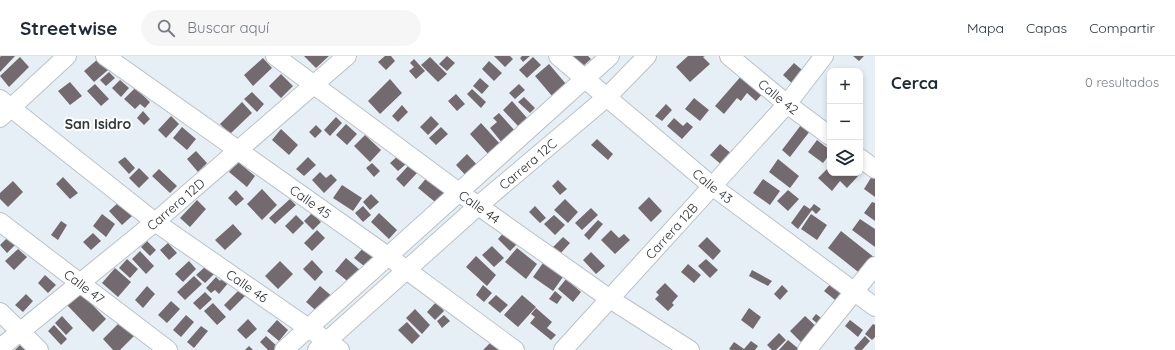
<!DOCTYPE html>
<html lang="es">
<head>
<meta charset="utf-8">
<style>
  :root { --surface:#fff; --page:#f6f6f7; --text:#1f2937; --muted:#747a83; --line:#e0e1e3 }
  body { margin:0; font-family:Quicksand,sans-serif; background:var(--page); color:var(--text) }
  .controls { position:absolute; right:12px; top:12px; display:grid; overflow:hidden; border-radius:8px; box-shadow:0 2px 6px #0003 }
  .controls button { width:36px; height:36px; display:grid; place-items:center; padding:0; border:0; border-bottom:1px solid var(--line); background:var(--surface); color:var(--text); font:20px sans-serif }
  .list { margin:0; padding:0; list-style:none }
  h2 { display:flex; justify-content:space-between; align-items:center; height:52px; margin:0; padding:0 16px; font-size:17px }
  h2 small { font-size:13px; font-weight:400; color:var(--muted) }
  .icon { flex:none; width:22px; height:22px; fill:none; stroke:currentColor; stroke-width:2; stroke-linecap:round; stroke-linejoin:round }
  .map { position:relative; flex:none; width:875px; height:294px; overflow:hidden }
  header { display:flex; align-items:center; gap:24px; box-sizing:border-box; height:56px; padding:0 20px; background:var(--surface); border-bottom:1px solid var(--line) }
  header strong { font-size:19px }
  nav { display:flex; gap:22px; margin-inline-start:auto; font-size:14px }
  .search { width:280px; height:36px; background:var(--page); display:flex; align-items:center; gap:10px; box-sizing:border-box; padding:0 14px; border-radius:22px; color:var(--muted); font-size:15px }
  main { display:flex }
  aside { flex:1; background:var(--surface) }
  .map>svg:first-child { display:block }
</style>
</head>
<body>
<header>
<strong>Streetwise</strong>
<div class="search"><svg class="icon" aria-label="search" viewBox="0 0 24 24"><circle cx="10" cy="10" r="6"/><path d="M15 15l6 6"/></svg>Buscar aquí</div>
<nav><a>Mapa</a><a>Capas</a><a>Compartir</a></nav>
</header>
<main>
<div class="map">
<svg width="875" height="294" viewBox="0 0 875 294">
  <rect width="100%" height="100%" fill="#e7eff6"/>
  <path fill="#736a6f" d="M1,0H15L0,16V1Z
    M304,0H329L316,12Z
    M385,0H391L395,5L386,14L378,6Z
    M447,0L455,7L447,15L439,8Z
    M494,0H510L513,3L505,11Z
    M522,0H530L523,6L520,2Z
    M572,0H588L591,3L582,11Z
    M688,0H705L703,1L710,8L690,26L676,11Z
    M853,0H864L859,5Z
    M20,1L29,11L9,31L0,20Z
    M430,1L447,18L438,26L421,9Z
    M533,1L541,9L527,22L519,14Z
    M263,2L272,12L253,30L244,19Z
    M98,3L108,14L94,26L84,15Z
    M414,3L425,15L416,23L409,15L414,11L410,7Z
    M489,5L502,17L494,25L482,13Z
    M794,7L808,19L797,32L783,19Z
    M549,8L566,28L552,40L535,20Z
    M109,16L115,22L106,30L100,24Z
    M281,18L293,30L281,42L269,30Z
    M743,18L764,36L756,45L747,37L741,45L737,42L724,58L715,50Z
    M480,22L489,30L482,38L473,30Z
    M390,23L402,37L380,58L368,45Z
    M120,24L129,32L121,41L112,32Z
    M70,26L82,40L70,49L58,35Z
    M95,28L109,43L101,50L87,35Z
    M519,28L525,34L515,43L509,37Z
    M135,32L150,46L145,52L140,48L135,53L124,43Z
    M472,33L486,46L481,52L467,38Z
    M252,36L264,48L257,56L244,43Z
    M456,38L465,48L457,55L448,45Z
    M524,41L535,52L530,57L518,46Z
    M694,42L709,54L700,65L685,53Z
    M512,45L527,62L518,70L503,54Z
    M242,46L252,57L230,78L220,68Z
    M666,48L672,54L662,65L655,60Z
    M402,49L408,56L398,66L392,60Z
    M143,55L150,63L144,69L137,62Z
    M499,57L516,76L503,88L490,72L497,66L493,62Z
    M171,60L179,68L166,82L158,74Z
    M431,60L439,68L428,79L420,71Z
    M336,61L342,67L330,80L324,74Z
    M674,62L683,70L687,66L693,71L682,83L667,70Z
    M481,67L501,89L489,99L470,78Z
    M346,68L357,78L347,89L336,79Z
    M316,69L322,75L315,82L309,76Z
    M801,69L810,75L790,101L782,94Z
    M182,71L196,83L187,94L173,82Z
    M441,71L448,78L436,89L429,82Z
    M281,73L298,89L289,99L272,84Z
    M365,79L381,94L370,106L354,90Z
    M597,83L613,98L608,104L591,89Z
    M817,84L830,94V98L823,107L808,96Z
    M720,88L733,99L723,110L710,99Z
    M196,95L207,107L198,116L187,103Z
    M467,98L480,112L469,123L456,109Z
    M399,99L406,108L398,115L390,107Z
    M125,101L135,112L129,118L118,106Z
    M308,101L316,109L304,120L296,113Z
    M778,103L799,120L790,132L769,116Z
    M238,106L255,120L247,131L229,116Z
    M372,107L380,115L374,121L366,112Z
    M409,109L417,117L404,131L396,123Z
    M830,110V117L860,118L847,132L840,125L832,135L818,122Z
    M139,112L149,122L139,132L129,122Z
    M159,113L177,130L170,137L152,120Z
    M320,116L326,122L331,118L337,124L324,137L312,124Z
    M429,119L451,137L440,150L418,132Z
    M872,120L875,121V141L864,133Z
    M63,121L78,137L70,143L56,128Z
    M763,123L780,135L770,149L753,137Z
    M558,124L567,133L560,139L552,130Z
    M13,125L23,136L8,151L0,143V137Z
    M342,129L362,142L353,155L333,142Z
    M262,133L277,149L262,164L247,148Z
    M236,134L244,143L236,150L228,142Z
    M788,134L799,143L788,155L777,145Z
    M371,138L379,146L370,154L363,146Z
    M649,141L662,155L651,166L638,152Z
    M290,143L296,149L275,168L269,162Z
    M565,143L578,156L568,167L554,154Z
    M197,144L206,153L190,171L180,162Z
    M119,146L132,160L122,169L109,155Z
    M872,146L875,147V165L864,157Z
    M814,148L821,153L816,158L812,154L798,173L791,167L804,149L810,153Z
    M363,150L371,159L363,166L355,157Z
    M535,150L546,162L540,167L529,156Z
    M591,152L598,159L582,174L575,167Z
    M312,157L321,166L313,174L304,165Z
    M379,157L397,174L389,183L371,166Z
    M102,158L115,168L106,181L93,170Z
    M811,158L827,169L817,184L801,173Z
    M296,159L304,167L293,178L285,170Z
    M554,159L565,169L555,179L544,168Z
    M860,163L875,173V191L852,174Z
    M598,164L603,168L589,184L584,179Z
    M61,165L67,169L58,184L51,179Z
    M233,168L242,178L225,194L215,184Z
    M507,173L519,186L510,195L498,183Z
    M317,174L325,182L312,195L304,187Z
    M611,174L619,182L624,178L630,184L615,198L601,184Z
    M841,175L875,202L862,219L828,192Z
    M93,177L101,185L91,194L83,186Z
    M10,179L18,186L7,197L0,189Z
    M563,181L570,187L560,198L553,191Z
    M707,181L721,195L713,204L698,190Z
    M147,185L156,194L150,200L141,191Z
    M168,187L177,197L169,204L160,194Z
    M492,190L504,202L494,211L482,199Z
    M364,191L378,203L369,214L354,202Z
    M517,192L537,208L526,223L505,206Z
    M18,193L27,201L14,214L5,205Z
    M140,195L154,210L146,218L132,203Z
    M591,196L605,210L596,218L583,204Z
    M476,200L496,219L487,230L466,211Z
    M346,202L361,215L351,228L335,215Z
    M127,203L138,213L130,222L119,212Z
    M706,203L718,214L710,222L698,210Z
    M312,204L323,216L315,225L303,213Z
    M189,205L196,213L183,226L175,218Z
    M280,205L293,218L278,233L265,220Z
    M543,207L563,221L553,235L533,221Z
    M688,208L701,219L694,227L681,216Z
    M206,210L214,218L205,227L196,219Z
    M115,212L131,226L118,241L102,227Z
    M752,214L772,225L768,230L749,220Z
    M45,219L56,229L48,237L38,227Z
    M194,220L202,228L185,244L177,236Z
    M216,221L220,225L223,221L229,226L219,238L215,234L211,237L206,232Z
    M566,223L581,236L573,246L558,233Z
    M834,224L849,236L840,248L824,235Z
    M665,227L678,240L672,247L674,249L668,255L655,243L659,239L656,236Z
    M483,229L492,237L484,246L476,239Z
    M782,229L788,235L780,244L774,238Z
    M147,230L155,238L143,252L135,244Z
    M320,230L334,242L320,258L306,246Z
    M240,233L246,239L230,255L224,249Z
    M555,235L562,241L557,248L549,243Z
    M80,236L106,263L93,276L67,249Z
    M205,236L212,243L200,254L193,247Z
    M26,238L33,245L23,256L15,249Z
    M496,239L508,249L500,257L488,247Z
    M522,239L536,251L518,271L504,259Z
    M171,245L180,253L167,267L158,259Z
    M436,246L444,255L435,264L427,256Z
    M213,247L226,261L217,269L204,255Z
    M536,252L552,266L547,272L556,279L551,284L530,267L535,261L531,258Z
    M749,252L761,261L753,273L741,264Z
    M415,253L430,269L422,278L406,262Z
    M816,258L825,265L820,270L812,263Z
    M186,259L194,266L181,281L173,274Z
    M444,259L450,265L442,272L437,265Z
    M62,260L73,272L66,279L55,267Z
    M805,260L820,274L805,290L790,275Z
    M248,263L257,273L246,283L237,274Z
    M122,264L136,278L120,294H113L103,283Z
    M277,264L288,274L279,285L267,275Z
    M850,264L863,274L858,281L845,270Z
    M407,266L420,280L412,288L398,274Z
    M873,268L875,269V281L872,284L865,278Z
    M54,269L67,283L61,289L48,275Z
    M201,270L208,275L194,292L187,286Z
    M779,277L786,284L776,294H772L767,289Z
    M266,280L279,292L277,294H268L260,286Z
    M865,280L870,285L862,294H856L854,292Z
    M495,282L503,294H483Z
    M788,284L800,294H779Z
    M751,285L758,290L755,294H731L729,293L734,286L744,293Z
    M23,286L31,294H15Z
    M249,290L253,294H245Z"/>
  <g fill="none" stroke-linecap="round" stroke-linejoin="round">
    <g stroke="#bac2c9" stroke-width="20">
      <g id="minor">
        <path id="s1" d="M105,0L389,201L515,294"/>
        <path id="s2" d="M275,0L460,137L610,243L690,294"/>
        <path id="s3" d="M558,0L712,130L875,251"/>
        <path id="s4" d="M729,0L787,48L830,80"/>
        <path id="s5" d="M0,43L155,166L340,294"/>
        <path d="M0,62L67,0"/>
        <path d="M860,102L875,113"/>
        <path id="s6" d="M0,166L168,294"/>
        <path d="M0,256L39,294"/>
        <path id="s7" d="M0,292L155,166L347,0"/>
        <path d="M284,294L610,0"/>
        <path id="s8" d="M317,294L479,149L607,41L647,0"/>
        <path id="s9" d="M563,294L787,48L824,0"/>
        <path d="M807,294L875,210"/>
      </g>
    </g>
    <use href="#minor" stroke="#fff" stroke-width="18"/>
  </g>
  <g text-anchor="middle" stroke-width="4" stroke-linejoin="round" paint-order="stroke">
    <g font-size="13" fill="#2b2e31" stroke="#fff">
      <text dy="5" stroke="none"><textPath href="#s4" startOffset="64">Calle 42</textPath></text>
      <text dy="5" stroke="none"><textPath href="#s8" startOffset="281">Carrera 12C</textPath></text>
      <text dy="5" stroke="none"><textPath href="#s3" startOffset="202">Calle 43</textPath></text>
      <text dy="5" stroke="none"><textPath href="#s1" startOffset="252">Calle 45</textPath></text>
      <text dy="5" stroke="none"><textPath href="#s7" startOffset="227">Carrera 12D</textPath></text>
      <text dy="5" stroke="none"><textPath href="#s2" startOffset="254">Calle 44</textPath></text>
      <text dy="5" stroke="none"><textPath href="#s9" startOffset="161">Carrera 12B</textPath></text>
      <text dy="5" stroke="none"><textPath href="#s6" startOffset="106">Calle 47</textPath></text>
      <text dy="5" stroke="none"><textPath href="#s5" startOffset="310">Calle 46</textPath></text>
    </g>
    <g font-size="14" font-weight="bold" fill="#30373c" stroke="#fff">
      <text x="98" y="73">San Isidro</text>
    </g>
  </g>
</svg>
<div class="controls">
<button>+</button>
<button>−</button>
<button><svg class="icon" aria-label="layers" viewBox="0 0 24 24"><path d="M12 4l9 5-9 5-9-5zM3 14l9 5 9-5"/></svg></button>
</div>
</div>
<aside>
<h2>Cerca<small>0 resultados</small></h2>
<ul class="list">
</ul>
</aside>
</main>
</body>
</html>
